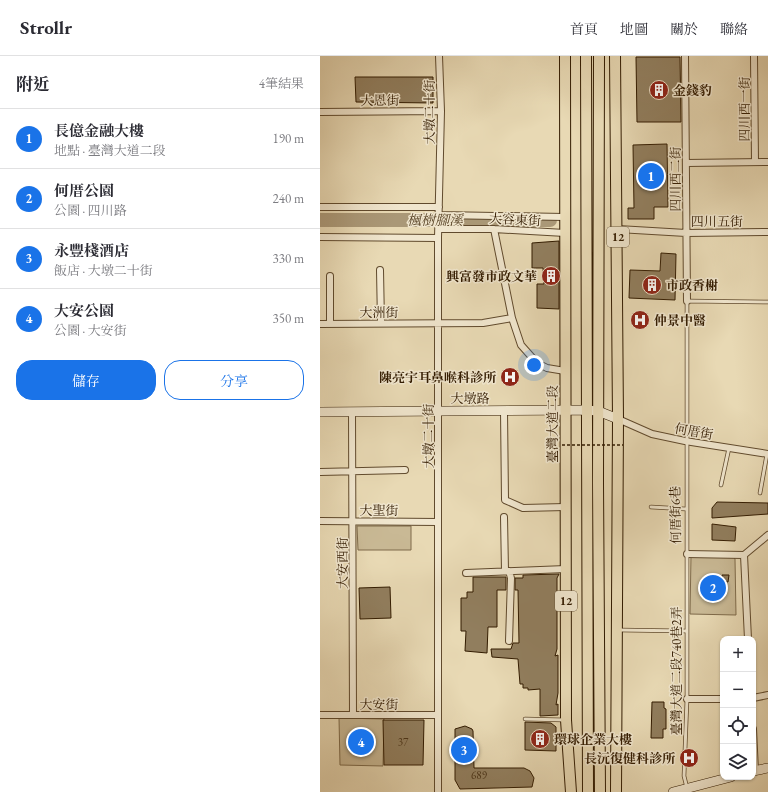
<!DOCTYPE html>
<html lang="zh-TW">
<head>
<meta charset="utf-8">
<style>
  :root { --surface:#fff; --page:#f2f2f3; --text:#2b2b33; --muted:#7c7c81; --line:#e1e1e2; --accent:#1a73e8 }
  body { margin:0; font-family:"EB Garamond","Noto Serif TC",serif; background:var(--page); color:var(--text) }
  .controls { position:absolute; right:12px; bottom:12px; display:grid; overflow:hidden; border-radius:8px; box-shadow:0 1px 3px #0004 }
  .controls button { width:36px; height:36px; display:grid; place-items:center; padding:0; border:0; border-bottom:1px solid var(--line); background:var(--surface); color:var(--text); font:20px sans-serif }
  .you { position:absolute; left:214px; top:309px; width:14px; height:14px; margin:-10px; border:3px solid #fff; border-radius:50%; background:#1a73e8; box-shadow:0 0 0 6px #1a73e833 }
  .badge { display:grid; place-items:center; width:26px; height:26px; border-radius:50%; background:var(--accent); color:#fff; font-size:13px; font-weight:700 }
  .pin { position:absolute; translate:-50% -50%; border:2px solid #fff; box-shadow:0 1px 4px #0006 }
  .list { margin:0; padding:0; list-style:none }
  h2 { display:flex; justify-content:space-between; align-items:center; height:52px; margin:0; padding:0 16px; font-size:17px }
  h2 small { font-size:13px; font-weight:400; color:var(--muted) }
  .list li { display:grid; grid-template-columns:26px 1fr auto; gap:12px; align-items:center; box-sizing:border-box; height:60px; padding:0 16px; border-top:1px solid var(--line) }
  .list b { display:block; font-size:15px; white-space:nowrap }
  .list p { margin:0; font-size:13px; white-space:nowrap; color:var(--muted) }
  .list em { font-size:13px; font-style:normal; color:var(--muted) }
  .actions { display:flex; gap:8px; padding:12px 16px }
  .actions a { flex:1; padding:9px 0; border:1px solid var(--accent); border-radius:16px; text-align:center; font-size:14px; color:var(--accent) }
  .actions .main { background:var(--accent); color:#fff }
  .icon { flex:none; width:22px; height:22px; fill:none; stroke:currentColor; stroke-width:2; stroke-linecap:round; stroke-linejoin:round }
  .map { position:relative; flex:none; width:448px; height:736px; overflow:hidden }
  header { display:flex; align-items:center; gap:24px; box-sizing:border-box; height:56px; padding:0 20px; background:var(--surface); border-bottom:1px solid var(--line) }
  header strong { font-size:19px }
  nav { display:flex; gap:22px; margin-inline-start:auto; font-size:14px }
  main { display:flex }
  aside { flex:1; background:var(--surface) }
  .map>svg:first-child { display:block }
</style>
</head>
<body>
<header>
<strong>Strollr</strong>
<nav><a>首頁</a><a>地圖</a><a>關於</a><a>聯絡</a></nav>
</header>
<main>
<aside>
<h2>附近<small>4筆結果</small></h2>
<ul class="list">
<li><span class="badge">1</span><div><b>長億金融大樓</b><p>地點 · 臺灣大道二段</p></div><em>190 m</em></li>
<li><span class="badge">2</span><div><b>何厝公園</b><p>公園 · 四川路</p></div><em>240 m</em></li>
<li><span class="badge">3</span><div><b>永豐棧酒店</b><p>飯店 · 大墩二十街</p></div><em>330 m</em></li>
<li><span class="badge">4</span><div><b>大安公園</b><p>公園 · 大安街</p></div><em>350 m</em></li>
</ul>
<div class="actions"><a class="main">儲存</a><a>分享</a></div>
</aside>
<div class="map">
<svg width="448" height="736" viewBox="0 0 448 736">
  <rect width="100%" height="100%" fill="#e8d9b4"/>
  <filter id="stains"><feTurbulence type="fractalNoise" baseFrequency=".005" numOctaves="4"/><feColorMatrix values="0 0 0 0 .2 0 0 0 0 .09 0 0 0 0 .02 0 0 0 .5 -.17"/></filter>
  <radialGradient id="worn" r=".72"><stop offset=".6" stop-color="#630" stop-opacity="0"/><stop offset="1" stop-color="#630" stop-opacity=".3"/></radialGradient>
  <path fill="#c9b995" stroke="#7e6a4a" d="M37,470H91V494H38Z
    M371,500L414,501L415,503L416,559L370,558Z
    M19,662L64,663L63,710L20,709Z"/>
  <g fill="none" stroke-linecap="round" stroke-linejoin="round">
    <path stroke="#aa9877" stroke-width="14" d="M0,164H230"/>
  </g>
  <path fill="#917e5e" stroke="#321b00" d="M316,1H360L361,66H317Z
    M35,21H113V47L36,46Z
    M347,88L348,151H334V163H308V152H314L313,89Z
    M239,185V253L217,252V228H224L223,212H212V187Z
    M341,197L356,198L355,244L309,242L310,214L340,215Z
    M397,446L448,447V458L392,462V452Z
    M392,468L416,471L415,485L392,484Z
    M239,518L237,522V593L235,600L238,599V637L236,649L238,648V659L220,660V633L208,634V632H203V628H200L198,603L172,601L171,593H191L193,587H199L198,534H195V522H203V519Z
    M402,519H409L408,526L402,525Z
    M153,521H186V534H177V571H168L167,597L145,595L146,575H141V542H147V536H153Z
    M70,531L71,562L40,563L39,532Z
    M332,646H344V652L346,653V673H343V682H331Z
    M63,664H104L103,709H64Z
    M205,666L231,667L236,671V695L205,694Z
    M145,670L152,673L153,675L154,712H204L210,715L214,722L212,731L140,733L135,724V673Z"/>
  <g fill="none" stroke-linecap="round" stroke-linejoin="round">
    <g stroke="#604a2d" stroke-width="4.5">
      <path id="lane" d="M401,429L409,392
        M440,437L447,398
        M331,451L366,453
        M299,574L366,575
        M205,663L245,664
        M367,732L364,720L367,643V245L448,246"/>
    </g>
    <g stroke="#604a2d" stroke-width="8">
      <path id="street" d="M365,0L367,245
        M434,0L435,106
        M0,56L121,55
        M366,107L448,106
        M0,151H119
        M119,159L245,161
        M119,173H174L245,177
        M174,173L192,262L201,289L217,307L227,312L245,315
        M298,173L366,177L448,176
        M0,181L118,182
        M60,214L61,267
        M0,268L163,267L192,262
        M10,268V220
        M32,355L33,659
        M184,355L185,444L203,452L245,451
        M298,363L332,378L365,385L448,398
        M0,416L85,414
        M184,461L185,515
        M0,465L118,466
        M367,498L424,499
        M189,515L191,522L189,585
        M146,517L246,513
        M428,583L424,499L448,479
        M433,642L448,639
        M367,643H403
        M0,659H118
        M433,673L435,715
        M118,736V182L121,55L119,0"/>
    </g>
    <g stroke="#321b00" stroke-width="10">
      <path id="secondary" d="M0,356L266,354L278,355L298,363
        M433,715L448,712
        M353,736L411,721"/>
    </g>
    <g stroke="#321b00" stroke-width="12">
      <path id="primary" d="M245,0L246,664L251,736
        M266,0L268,736
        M279,0L278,427L280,736
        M295,0L298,363L296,736"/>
    </g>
    <use href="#lane" stroke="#f0e6ce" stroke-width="3"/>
    <use href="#street" stroke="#f0e6ce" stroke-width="6"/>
    <use href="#secondary" stroke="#f0e6ce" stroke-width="9"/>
    <use href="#primary" stroke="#e8d9b4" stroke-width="10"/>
    <path stroke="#321b00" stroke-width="1.5" stroke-dasharray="3 2" stroke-linecap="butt" d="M242,389H303"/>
  </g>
  <defs>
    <g id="building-disc" transform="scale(1)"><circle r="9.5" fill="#8f2418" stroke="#f0e6ce"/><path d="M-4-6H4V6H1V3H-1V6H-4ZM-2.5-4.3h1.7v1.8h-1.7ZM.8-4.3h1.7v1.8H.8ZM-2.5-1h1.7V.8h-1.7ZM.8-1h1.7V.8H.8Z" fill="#fff"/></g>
    <g id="hospital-disc" transform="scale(1)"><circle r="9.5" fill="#8f2418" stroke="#f0e6ce"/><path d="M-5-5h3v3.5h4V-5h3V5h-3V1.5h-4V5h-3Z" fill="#fff"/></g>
  </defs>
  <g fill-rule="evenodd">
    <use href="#building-disc" x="339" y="34"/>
    <use href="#building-disc" x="231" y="220"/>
    <use href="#building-disc" x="332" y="229"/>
    <use href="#hospital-disc" x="320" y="264"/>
    <use href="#hospital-disc" x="190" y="321"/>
    <use href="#building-disc" x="220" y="683"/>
    <use href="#hospital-disc" x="369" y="702"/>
  </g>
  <g text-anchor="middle" stroke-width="3" stroke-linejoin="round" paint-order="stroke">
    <g font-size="11" fill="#4a3418">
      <text x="83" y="690">37</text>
      <text x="159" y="723">689</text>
    </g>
    <g fill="#f0e6ce" stroke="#6b583e" stroke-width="1">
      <rect x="287" y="171" width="22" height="20" rx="3"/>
      <rect x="235" y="535" width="22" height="20" rx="3"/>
    </g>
    <g font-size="12" font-weight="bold" fill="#321b00">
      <text x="298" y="185">12</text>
      <text x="246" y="549">12</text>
    </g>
    <g font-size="13" font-weight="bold" fill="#321b00" stroke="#f0e6ce" text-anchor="start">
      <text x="353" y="39">金錢豹</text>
      <text x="217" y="225" text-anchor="end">興富發市政文華</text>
      <text x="346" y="234">市政香榭</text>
      <text x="334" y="269">仲景中醫</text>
      <text x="176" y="326" text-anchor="end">陳亮宇耳鼻喉科診所</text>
      <text x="234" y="688">環球企業大樓</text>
      <text x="355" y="707" text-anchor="end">長沅復健科診所</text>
    </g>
    <g font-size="13" fill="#321b00" stroke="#f0e6ce">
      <text transform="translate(60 44) rotate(-1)" y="5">大恩街</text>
      <text transform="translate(424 53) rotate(-90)" y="5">四川西一街</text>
      <text transform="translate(109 56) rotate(-90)" y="5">大墩二十街</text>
      <text transform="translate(355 123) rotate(-90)" y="5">四川西二街</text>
      <text transform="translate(195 163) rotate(3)" y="5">大容東街</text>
      <text x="397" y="170">四川五街</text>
      <text x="59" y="261">大洲街</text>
      <text x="150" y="347">大墩路</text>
      <text transform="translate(232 368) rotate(-90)" y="5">臺灣大道二段</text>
      <text transform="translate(374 375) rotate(10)" y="5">何厝街</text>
      <text transform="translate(108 380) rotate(-90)" y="5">大墩二十街</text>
      <text x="59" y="459">大聖街</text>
      <text transform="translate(355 459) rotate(-91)" y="5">何厝街6巷</text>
      <text transform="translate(22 507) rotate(-90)" y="5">大安西街</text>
      <text transform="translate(356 615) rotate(-90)" y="5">臺灣大道二段740巷2弄</text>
      <text x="59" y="653">大安街</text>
    </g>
    <g font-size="14" font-style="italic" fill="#5c472a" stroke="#f0e6ce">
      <text x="115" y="169">楓樹腳溪</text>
    </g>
  </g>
  <rect width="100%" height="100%" filter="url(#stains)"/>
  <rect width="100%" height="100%" fill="url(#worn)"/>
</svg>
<div class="controls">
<button>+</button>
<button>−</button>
<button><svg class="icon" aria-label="locate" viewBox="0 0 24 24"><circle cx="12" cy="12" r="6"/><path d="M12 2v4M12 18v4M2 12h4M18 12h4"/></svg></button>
<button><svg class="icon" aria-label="layers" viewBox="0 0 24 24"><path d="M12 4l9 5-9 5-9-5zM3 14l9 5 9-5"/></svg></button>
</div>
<div class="you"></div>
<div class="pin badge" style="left:331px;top:120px">1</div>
<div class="pin badge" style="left:393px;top:532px">2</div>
<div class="pin badge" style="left:144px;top:694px">3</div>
<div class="pin badge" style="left:41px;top:686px">4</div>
</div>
</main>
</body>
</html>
